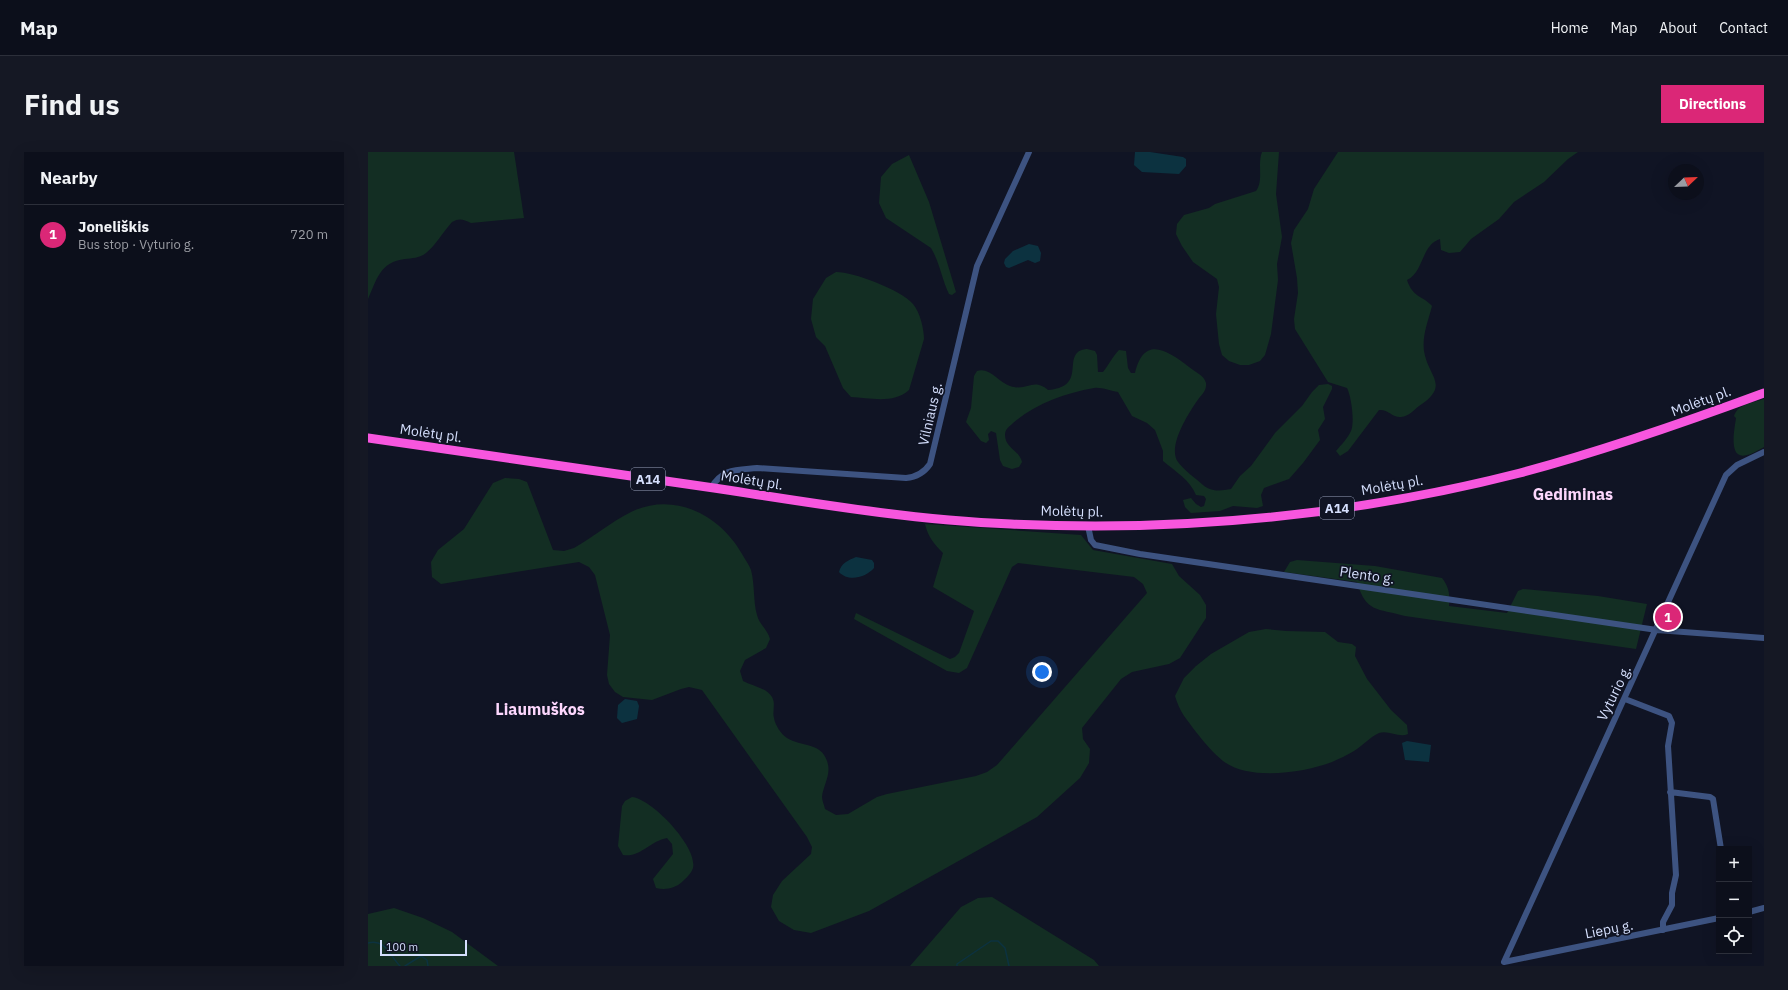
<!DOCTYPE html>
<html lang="en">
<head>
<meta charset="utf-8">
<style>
  :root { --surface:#0c0f1b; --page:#151824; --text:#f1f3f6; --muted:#9a9ca3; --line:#2c2f3a; --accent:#db2777 }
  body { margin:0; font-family:"IBM Plex Sans",sans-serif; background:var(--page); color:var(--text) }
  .controls { position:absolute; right:12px; bottom:12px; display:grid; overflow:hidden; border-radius:0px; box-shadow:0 4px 16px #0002 }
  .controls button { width:36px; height:36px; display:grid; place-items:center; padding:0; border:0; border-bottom:1px solid var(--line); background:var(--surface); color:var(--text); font:20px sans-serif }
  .compass { position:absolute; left:1300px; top:12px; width:36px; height:36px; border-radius:50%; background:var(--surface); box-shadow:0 4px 16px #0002; rotate:67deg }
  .scale { position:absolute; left:12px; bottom:10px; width:87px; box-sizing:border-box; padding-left:4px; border:2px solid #d5dffd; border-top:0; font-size:11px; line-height:14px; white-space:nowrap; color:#d5dffd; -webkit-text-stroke:3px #101424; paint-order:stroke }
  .you { position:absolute; left:674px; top:520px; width:14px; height:14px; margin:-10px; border:3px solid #fff; border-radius:50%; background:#1a73e8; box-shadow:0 0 0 6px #1a73e833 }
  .badge { display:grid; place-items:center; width:26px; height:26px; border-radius:50%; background:var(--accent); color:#fff; font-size:13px; font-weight:700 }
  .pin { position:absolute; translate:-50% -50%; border:2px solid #fff; box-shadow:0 1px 4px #0006 }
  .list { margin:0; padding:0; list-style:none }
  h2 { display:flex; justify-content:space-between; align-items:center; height:52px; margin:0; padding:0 16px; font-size:17px }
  h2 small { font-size:13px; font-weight:400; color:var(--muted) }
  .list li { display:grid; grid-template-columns:26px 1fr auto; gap:12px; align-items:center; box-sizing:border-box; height:60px; padding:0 16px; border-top:1px solid var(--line) }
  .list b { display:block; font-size:15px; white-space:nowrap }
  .list p { margin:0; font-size:13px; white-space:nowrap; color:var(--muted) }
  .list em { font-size:13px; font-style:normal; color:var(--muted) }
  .icon { flex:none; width:22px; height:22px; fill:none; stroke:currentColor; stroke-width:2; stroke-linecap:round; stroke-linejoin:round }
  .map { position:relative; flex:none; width:1396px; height:814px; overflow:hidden; border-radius:0px }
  header { display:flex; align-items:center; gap:24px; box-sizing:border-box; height:56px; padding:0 20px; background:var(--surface); border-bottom:1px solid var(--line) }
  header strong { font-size:19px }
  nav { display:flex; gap:22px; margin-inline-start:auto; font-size:14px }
  .intro { display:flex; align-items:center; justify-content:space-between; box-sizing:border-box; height:96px; padding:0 24px }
  h1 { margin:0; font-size:28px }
  .button { padding:10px 18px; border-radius:0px; background:var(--accent); color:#fff; font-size:14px; font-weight:700 }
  main { display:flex; gap:24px; padding:0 24px }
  aside { flex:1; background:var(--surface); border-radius:0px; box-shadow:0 4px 16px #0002 }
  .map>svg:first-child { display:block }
</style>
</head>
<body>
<header>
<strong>Map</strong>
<nav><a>Home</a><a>Map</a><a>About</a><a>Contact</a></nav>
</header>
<div class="intro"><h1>Find us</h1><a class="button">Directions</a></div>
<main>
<aside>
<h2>Nearby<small></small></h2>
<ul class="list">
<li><span class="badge">1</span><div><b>Joneliškis</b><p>Bus stop · Vyturio g.</p></div><em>720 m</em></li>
</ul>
</aside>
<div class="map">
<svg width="1396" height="814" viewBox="0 0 1396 814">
  <rect width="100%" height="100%" fill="#101424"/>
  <path fill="#132e23" d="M0,0H146L156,66L103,71C95,67 91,66 84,70C75,80 68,93 58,101C52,106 45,106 37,107C12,110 9,127 0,147Z
    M894,0H911L908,42L914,85L909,112L910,128L903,182L897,203L892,209L881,213H872L861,209L854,203L851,192L848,162L851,135L849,127L825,110L814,94L808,82L809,72L816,63L841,56L847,52L888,39C896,28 889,13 894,0Z
    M970,0H1210L1200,7L1176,30L1146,50L1131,67L1103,87L1092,100L1081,101L1073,98L1072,87C1053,93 1056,120 1039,128C1045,146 1054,143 1064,154C1060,170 1054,183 1056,199C1060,225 1083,233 1051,254C1046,258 1041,264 1033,265C1025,266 1020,257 1011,258L980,299L972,304L968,299C973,293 980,286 983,279C987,270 983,243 979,236L960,230L927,177L926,167L930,141L929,126L923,91L926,78L940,57L946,37Z
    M541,3L561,50L588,140L584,143L581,142C574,128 572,111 563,96L518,66L511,51L513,25L524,12Z
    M468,120C486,120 533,138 545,152C552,160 556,177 556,187L541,238C526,252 502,246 483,245L475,236L457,194L448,185L443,167L445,147L458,126Z
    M719,197L727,199L729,203L730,220H735C741,213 744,205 751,198L758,199L760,216L763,221H767C776,183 799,198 821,215C827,220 836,223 838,231C839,239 833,243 829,249C820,262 799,295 810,310C816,318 827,326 835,333C843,340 853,339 863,337L872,324L883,314L907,281L934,254L944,240L951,233L960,232L964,234V237L955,255L957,267L950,278L952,288L935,311L921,327L896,336L893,343L895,354L889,356L865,354L852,359L823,361L817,355L815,348L823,346L828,352L833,355L836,354L838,347L836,344L828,343C822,328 808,320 795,309V299L787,278L779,271L764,264L750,240C743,239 733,235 726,236C697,241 667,252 645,271C641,275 637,277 637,283C637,296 652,299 654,310L651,315L644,317L635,314L632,308L628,281L623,279L620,282L621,288L618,291L613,289L598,270L603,256L606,224L609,219C622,215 630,230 642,234C659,240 665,225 680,238C716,235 698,210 710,200C712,198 717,197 719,197Z
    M1396,247V295C1390,298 1385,302 1379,303C1359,309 1367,275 1368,266L1366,264C1370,252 1384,251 1396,247Z
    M137,326L151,327L159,330L185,398L196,399L206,396C225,385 243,370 263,360C306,339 352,363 374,402C377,407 381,413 383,418C387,433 385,449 389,463C391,472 400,478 402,487L398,496L377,508L372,519L375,529C384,534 399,536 404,545C408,552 404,559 406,566C407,573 413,582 419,586C433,595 453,590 459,609C464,622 455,633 454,645C454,648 456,653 457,657L468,663L480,662L509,645L519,642L608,624L619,620L629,613L779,441L775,432L766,425L650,411L644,415L599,516L591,521L579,519L486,467L488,461L582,507L587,505L591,501L606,459L565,435L575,401C566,392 560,385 557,372L713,383L725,398L804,412L811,424L832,443L838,453V466L812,506L801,512L764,520L753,527L714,576L715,587L722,597L721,611L712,626L669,665L501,759L443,781L426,778L411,769L403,755L405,743L414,729L443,702L444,695L439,685L334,538L321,535L313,537L284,548L255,545L247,540L241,532L239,523L242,483L227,423L221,415L211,410L73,432L64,425L63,410L70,398L96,377L125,331Z
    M929,408L1007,414L1074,426C1081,435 1082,442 1081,454L1139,461L1150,439L1155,437L1230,444L1279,452L1268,497L1037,464C1009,456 998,461 989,430L916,420L922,410Z
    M898,477L918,479L957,480L970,490L984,492L988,495L987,504L999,527L1023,558L1039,573L1040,582C1031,586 1021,578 1011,581C1002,585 994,594 986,599C979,603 971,607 964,610C935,621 881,629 855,609C845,601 836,590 828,580C818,566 812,561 807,544L816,526L828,514L843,502L881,480Z
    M264,645C284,647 330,695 325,716C323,722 318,726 314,730C306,737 297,738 288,736L285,727L305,702L304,692L299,686C282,689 272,706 255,703L250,694L254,654L257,649Z
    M624,745L726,808L731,814H542L593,755L610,746Z
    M26,756L55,766L84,780L130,814H0V762Z"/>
  <path fill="#0c3240" d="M767,0H782L815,5L818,7V14L811,22L774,20L766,13Z
    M661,92L670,94L673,101L672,109L667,111L660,108L641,116L638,115L636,111L637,107L645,99Z
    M488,405L504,408L506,411V416C497,426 480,430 471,420C473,411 481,408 488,405Z
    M257,547L269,549L271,554L269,567L254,571L249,566L250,553Z
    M1039,589L1063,593L1061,610L1037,608L1034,591Z"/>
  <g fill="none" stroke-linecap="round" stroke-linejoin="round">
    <path stroke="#0c3240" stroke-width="1.5" d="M0,791C17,786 22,804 32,814
      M37,814L53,804L59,808L60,814
      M589,814V812L623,789H630L637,796L641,814"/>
    <path stroke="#3d5381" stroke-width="6" d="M343,336C355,316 368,318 389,316L538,326C549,325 556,321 562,312L609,114L661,0
      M720,374L723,388L727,393L772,402L1289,478L1396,486
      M1257,547L1301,564L1304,571L1300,594L1308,723L1304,741V753L1295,770V778
      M1302,640L1342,645L1345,647L1353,697
      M1381,760L1396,756
      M1136,810C1209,647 1285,486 1358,323L1369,313L1396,300
      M1136,810L1351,766"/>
    <path stroke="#f756de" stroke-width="9" d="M0,286C115,303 231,319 346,336C444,351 543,368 643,372C813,380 987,363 1152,321C1235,299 1315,271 1396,241"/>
  </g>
  <g text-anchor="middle" stroke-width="3.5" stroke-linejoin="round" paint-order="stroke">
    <g fill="#101424" stroke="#9aa2bc" stroke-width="1">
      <rect x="263" y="316" width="34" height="22" rx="3"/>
      <rect x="952" y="345" width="34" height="22" rx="3"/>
    </g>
    <g font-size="13" font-weight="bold" fill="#d5dffd">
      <text x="280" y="332">A14</text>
      <text x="969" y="361">A14</text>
    </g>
    <g font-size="14" fill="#d5dffd" stroke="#101424">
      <text transform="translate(1333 249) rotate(-20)" y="5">Molėtų pl.</text>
      <text transform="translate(562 262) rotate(-77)" y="5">Vilniaus g.</text>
      <text transform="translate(63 281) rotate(8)" y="5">Molėtų pl.</text>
      <text transform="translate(384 328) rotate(9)" y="5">Molėtų pl.</text>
      <text transform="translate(1024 333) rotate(-10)" y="5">Molėtų pl.</text>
      <text transform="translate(704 359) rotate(1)" y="5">Molėtų pl.</text>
      <text transform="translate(999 423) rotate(8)" y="5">Plento g.</text>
      <text transform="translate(1246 541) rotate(-64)" y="5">Vyturio g.</text>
      <text transform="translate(1241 777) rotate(-11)" y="5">Liepų g.</text>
    </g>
    <g font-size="16" font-weight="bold" fill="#fdd7fd" stroke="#101424">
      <text x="1205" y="348">Gediminas</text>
      <text x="172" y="563">Liaumuškos</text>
    </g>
  </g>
</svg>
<div class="controls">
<button>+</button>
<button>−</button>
<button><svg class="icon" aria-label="locate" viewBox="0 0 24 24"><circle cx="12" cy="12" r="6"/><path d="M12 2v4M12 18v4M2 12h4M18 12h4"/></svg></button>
</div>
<svg class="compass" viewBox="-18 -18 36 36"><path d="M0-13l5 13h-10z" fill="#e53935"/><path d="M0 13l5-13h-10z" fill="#9a9ca3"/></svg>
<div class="scale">100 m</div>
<div class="you"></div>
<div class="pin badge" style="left:1300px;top:465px">1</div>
</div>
</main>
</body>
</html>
